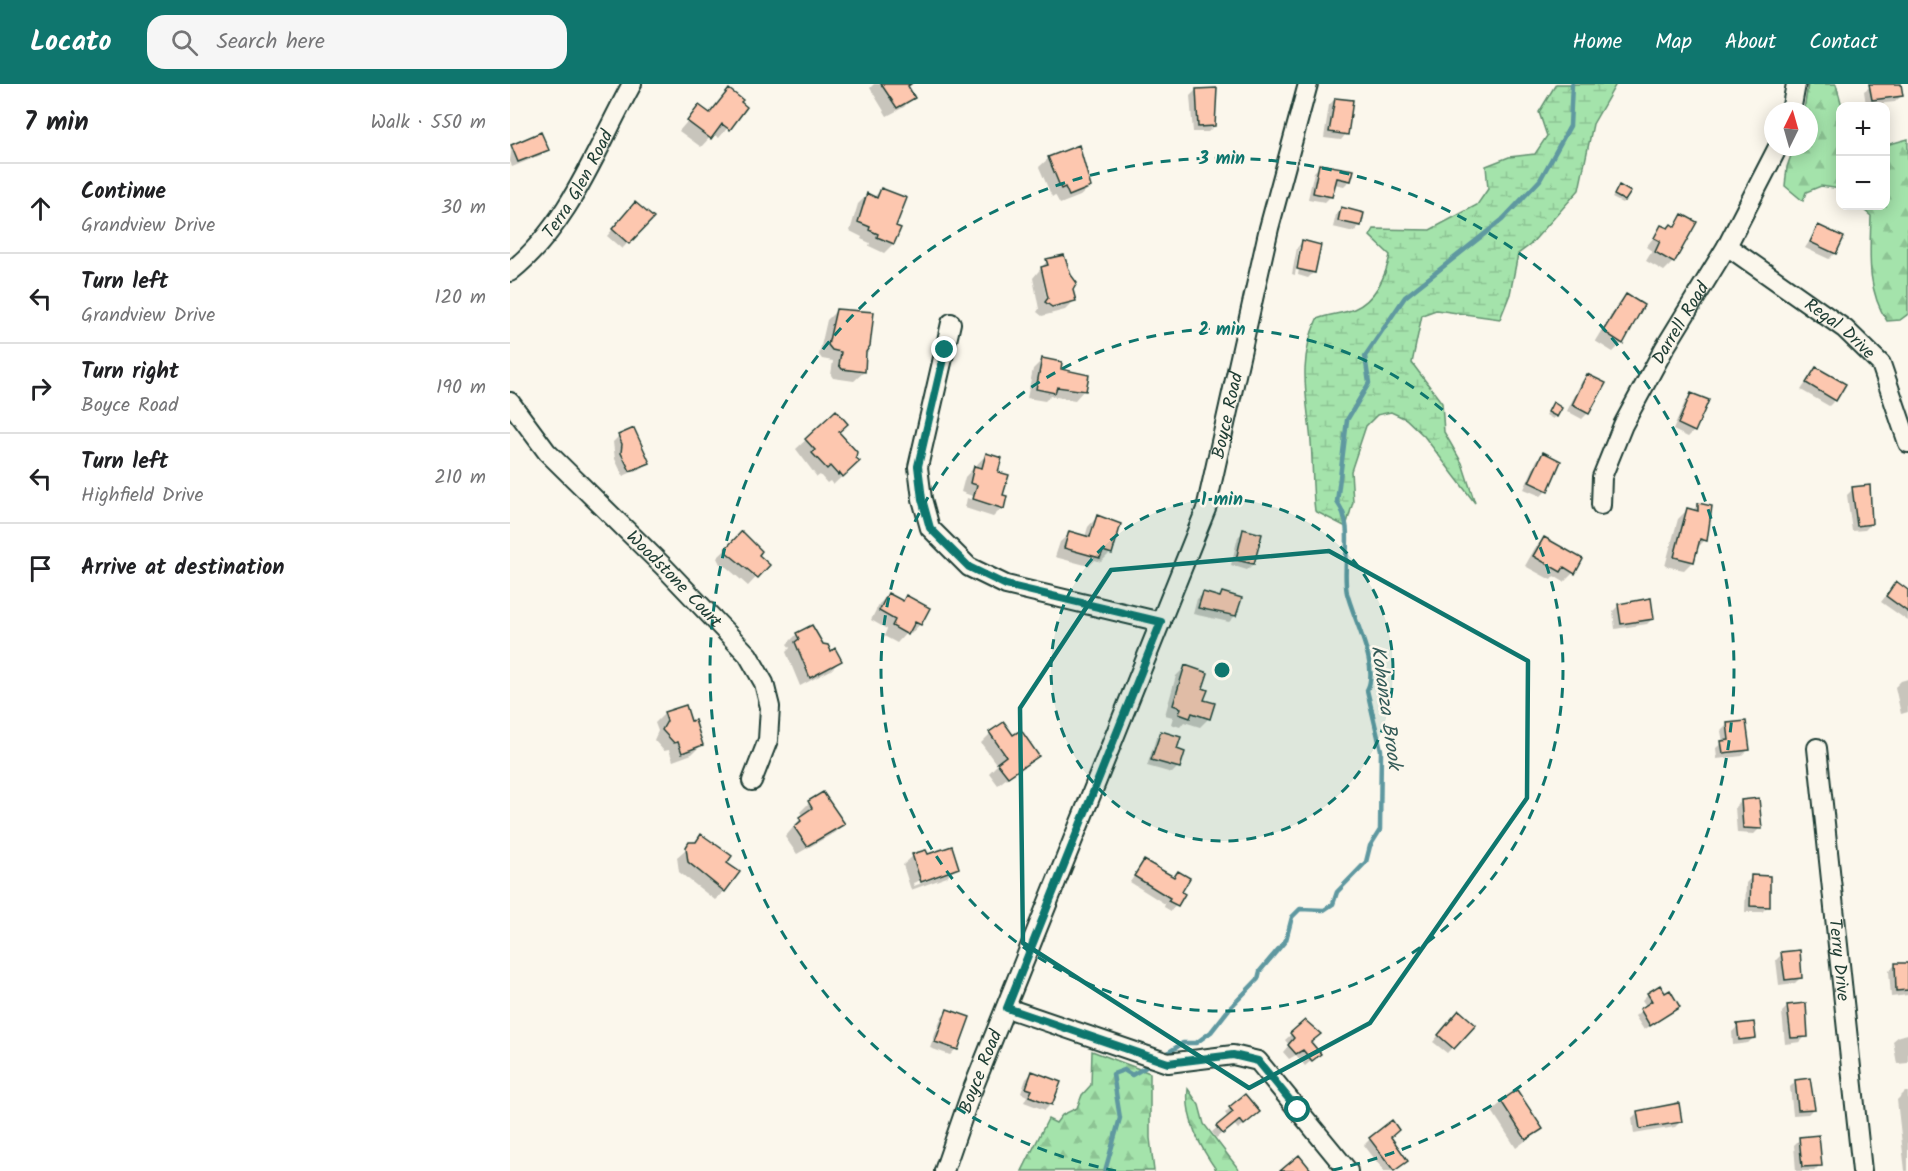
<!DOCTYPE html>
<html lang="en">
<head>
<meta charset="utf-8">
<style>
  :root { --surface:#fff; --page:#f6f6f6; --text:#202124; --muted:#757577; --line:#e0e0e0; --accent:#0f766e }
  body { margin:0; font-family:Kalam,sans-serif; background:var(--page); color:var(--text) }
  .controls { position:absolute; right:18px; top:18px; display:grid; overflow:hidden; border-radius:12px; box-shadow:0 3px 15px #0003 }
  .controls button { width:54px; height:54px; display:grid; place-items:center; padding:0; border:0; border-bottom:2px solid var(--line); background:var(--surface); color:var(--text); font:30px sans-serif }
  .compass { position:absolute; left:1254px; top:18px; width:54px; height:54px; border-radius:50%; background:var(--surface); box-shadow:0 3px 15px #0003; rotate:5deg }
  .stop { position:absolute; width:18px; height:18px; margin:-14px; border:4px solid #0f766e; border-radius:50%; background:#fff }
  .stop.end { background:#0f766e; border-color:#fff; box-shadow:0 2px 6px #0008 }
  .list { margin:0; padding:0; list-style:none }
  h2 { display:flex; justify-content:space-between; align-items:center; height:78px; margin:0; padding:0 24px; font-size:26px }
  h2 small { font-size:20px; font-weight:400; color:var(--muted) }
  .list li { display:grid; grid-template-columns:39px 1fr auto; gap:18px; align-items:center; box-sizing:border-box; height:90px; padding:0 24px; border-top:2px solid var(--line) }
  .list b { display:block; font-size:22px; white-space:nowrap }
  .list p { margin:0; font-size:20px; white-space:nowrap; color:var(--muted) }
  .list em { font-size:20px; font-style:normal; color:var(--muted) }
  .icon { flex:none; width:33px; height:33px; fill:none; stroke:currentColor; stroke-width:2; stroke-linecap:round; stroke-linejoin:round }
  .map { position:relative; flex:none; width:1398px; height:1087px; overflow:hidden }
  header { display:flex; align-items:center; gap:36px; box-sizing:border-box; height:84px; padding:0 30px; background:var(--accent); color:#fff }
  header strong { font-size:28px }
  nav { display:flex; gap:33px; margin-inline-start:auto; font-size:21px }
  .search { width:420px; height:54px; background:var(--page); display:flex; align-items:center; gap:15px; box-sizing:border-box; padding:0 21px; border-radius:18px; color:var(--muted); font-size:22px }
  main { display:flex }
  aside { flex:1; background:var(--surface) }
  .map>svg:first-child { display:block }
</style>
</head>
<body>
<header>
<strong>Locato</strong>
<div class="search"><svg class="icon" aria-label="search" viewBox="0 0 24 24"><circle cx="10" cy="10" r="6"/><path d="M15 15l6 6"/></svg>Search here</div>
<nav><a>Home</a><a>Map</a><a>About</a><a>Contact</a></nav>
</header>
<main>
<aside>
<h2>7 min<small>Walk · 550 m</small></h2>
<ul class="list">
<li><svg class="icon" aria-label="ahead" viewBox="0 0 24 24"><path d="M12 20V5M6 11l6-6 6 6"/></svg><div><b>Continue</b><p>Grandview Drive</p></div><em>30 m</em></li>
<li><svg class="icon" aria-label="left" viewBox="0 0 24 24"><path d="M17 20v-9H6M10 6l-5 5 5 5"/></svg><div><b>Turn left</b><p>Grandview Drive</p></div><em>120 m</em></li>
<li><svg class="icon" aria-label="right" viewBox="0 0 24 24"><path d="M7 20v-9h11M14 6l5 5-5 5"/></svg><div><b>Turn right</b><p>Boyce Road</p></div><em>190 m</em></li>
<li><svg class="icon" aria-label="left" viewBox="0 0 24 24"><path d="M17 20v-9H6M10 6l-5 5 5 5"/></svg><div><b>Turn left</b><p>Highfield Drive</p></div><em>210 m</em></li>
<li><svg class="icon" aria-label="arrive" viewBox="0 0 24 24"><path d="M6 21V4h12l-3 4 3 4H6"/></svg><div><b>Arrive at destination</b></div></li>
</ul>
</aside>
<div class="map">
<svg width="1398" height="1087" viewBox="0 0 1398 1087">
  <defs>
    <pattern id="forest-firs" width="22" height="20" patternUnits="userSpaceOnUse" patternTransform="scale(1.5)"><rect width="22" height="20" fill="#a4e3ab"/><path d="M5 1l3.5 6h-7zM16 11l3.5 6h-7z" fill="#8dc494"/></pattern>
    <pattern id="wetland-marsh" width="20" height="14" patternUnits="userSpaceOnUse" patternTransform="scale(1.5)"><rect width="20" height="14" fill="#a4e3ab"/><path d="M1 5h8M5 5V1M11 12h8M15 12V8" fill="none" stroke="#8dc494"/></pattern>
  </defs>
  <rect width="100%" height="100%" fill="#fbf7ec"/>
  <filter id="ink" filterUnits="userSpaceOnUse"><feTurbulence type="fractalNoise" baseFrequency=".0167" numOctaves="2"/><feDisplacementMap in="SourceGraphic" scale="12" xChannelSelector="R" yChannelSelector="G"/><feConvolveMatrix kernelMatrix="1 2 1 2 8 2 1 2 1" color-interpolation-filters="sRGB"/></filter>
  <g filter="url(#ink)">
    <path fill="url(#forest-firs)" stroke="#629070" stroke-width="1.5" d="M1298,0H1326L1332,22L1330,105L1311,102L1296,108L1293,117L1275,102L1277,83L1284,63H1299V27H1294Z
      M1398,55V230L1390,236L1377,237C1356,205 1360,169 1361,132L1349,122H1376V61Z
      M582,967L640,989V1054L644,1087H512L538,1035L546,1039L552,1031L567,1024L572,1011L581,1001Z
      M678,1005L689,1021L694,1040L730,1087H707C690,1063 675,1035 678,1005Z"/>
    <path fill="url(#wetland-marsh)" stroke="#629070" stroke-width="1.5" d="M1046,0H1106L1083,40L1069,106L1020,161L1008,170L1000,210L990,235L926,226L912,231L902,279L932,319L934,348L952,379L965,419L914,352L896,335L881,328L867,331L856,342L841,387L843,418L836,443L805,427C802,404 803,381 801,358C797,313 787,278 807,235C819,230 833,230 844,225C865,216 876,192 880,171L860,152L864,145L920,146L967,121L978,105L976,82L999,73L1025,70L1037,52L1029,28Z"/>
    <path fill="#0003" fill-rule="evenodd" d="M364,0H396L403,13L394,23L377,32L360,4Z
      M1364,0H1389L1391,12L1385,18L1356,21L1354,7Z
      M686,6L704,42L698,48H683L680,12Z
      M219,7L235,23L209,54L203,50L191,63L169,47L190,23L199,30Z
      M825,15L836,50L831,56L814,54L819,21Z
      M2,62L37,65L31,71L2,83L0,77Z
      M539,74L580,103L570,112L550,120L545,111L542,113L529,83Z
      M810,82L840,96L834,102L824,100L821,112L815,118L798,115L804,88Z
      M372,105L384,142L389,144L383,160L374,169L359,162L360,159L351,155L352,153L340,147L348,120L357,111L363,114Z
      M1107,106L1119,109L1112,119L1102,114Z
      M832,125L852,130L849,142L844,148L823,143L826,131Z
      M119,126L141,134L112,165L97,152Z
      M1173,132L1163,178L1154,187L1136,177L1142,167L1136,163L1152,143L1157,146L1163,143Z
      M1309,143L1325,169L1319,175L1295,164Z
      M792,158L804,188L798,194L788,191L792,163H789L785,191L782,190L787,164Z
      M537,177L561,206L564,217L555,226L532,232L527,228L529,225L523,194ZM533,184L541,221L538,222L531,186Z
      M1116,212L1112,259L1103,268L1085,257L1107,221Z
      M327,226L354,288L344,297L323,294L321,291L323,277L312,275L309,271L317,236Z
      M532,276L549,287L574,306L565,316L540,312L535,317L517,314L523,285Z
      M1306,284L1325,316L1319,322L1291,306Z
      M1078,291V329L1072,335L1057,327L1072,297Z
      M1182,311L1184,347L1178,353L1163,346L1176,316Z
      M1043,320L1050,324L1043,335L1036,331Z
      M326,328L327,348L347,372L344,374L348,377L323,401L320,397L317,399L310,391L307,393L286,365Z
      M109,352L138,379L132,384L113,392L105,375L103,358Z
      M1033,370L1037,406L1031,412L1014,405L1027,376Z
      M476,371L486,389L492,412V424L483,433L455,424L457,414L485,423V420L451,408L455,393Z
      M1343,405L1361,440L1355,446L1342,447L1337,411Z
      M1188,421L1195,456L1186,465L1183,477L1174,486L1155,482L1168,435L1177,426L1182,427Z
      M587,433L600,469L591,478L585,476L579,482L545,473L550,458L560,449L575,453L578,443Z
      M734,447L743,480L737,486L721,481L728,453Z
      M232,450L258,481L238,502L213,480H210L207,474Z
      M1034,455L1063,489L1054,498L1044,492L1041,496L1015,482L1025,464Z
      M1386,499L1398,508V537L1371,518Z
      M693,510L708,514L712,510L725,532L719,538L683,530L687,515Z
      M379,511L391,518L397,513L410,540L401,550L397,548L387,559L374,552L377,545L361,536L369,520Z
      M1109,521L1143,534L1137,540L1105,545L1103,527Z
      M301,543L312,561L330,577L321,586L290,602L276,568L280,564L277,560L287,550Z
      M675,583L691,605L699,634L690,643L674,638L670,643L661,640L663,633L655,631L666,592Z
      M1398,595V628L1391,630L1385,603L1391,597Z
      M175,623L191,661L182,670L163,677L159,666L154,667L144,656L148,647L145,639L154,630Z
      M1217,641L1238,666L1232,672L1207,675L1206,664L1213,658L1211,647Z
      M652,648L665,666L668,683L662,689L637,682L646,654Z
      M480,650L503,653L527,671L488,701L479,689L487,681L471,659Z
      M1231,717L1250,744L1244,750L1227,749L1225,723Z
      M299,719L333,740L324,749L287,770L275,753L293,732L290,728Z
      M191,752L215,779L214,807L205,816L169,788L167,773Z
      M403,772L447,783L437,793L401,806L393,781ZM438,786V789L404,802L403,799Z
      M634,778L663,794L668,789L670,808L673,810L661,827L654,823L655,820L620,798Z
      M1242,793L1258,822L1252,828H1235L1236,799Z
      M1272,870L1291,893L1285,899L1269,901L1266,876Z
      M1398,880V911L1381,913L1379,887L1385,881Z
      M1138,910L1154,911L1168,923L1134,946L1125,932L1136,922L1132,916Z
      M1278,922L1296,952L1290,958L1275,960L1272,928Z
      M438,926L446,965L440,971L420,964L432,932Z
      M943,934L964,941L937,969L923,958Z
      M795,938L803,975L795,982L786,971L779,975L773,968L779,961L775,956Z
      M1228,942L1244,953L1238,959L1223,961L1222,948Z
      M1398,950V979L1387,980L1383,957L1389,952Z
      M522,989L541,1020L535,1026L514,1018L517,1012L511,1009L516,995Z
      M1286,997L1304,1024L1298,1030L1283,1031L1280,1003Z
      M1395,1008H1398V1087H1395L1387,1016Z
      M992,1018L1031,1045L1006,1064L982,1027Z
      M720,1024L743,1034L728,1045L724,1040L706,1054L702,1048L718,1034L715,1029Z
      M1128,1028L1171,1037L1165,1043L1124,1050L1122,1034Z
      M860,1055L896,1077L885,1087H874L854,1061Z
      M1290,1055L1310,1081L1304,1087H1286L1284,1061Z"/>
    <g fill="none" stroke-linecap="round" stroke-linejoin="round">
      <path stroke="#5e98a0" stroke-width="4.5" d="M653,972L673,959H686L701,948L719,925L748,895L750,887L776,856L782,833L790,825L814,826L823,820L827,808L856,778L860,762L870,746L871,666L857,606C870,583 843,534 837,509C831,479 846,443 827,418L837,336L859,299L855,272L895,213L992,136L1030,96L1060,42L1062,0
        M595,1087L610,1034L603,990L614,986L622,991L643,979"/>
    </g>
    <path fill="#fdc7af" stroke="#1f3d34" stroke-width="1.5" d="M371,0H401L398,2L405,14L387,24Z
      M1359,0H1391L1393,12L1362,16Z
      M707,4L705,42L688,43L686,5Z
      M219,5L233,16L231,18L237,23L220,46L212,40L201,55L177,37L189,21L200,29Z
      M825,14L843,16L838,51L819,48Z
      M31,48L39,66L8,78L1,61Z
      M569,61L581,103L559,112L555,103L551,105L538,73Z
      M809,80L844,86L841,97L827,94L822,113L803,109Z
      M1109,101L1121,108L1115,117L1104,111Z
      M371,104L397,114L386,142L391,144L384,160L367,153L368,150L359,146L360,143L348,138L357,109L367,114Z
      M125,118L144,134L119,160L102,145Z
      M831,123L854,129L851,142L828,137Z
      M1172,130L1187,138L1164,179L1145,168L1150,157L1144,154L1151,141L1158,144L1161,140L1165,143Z
      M1308,141L1334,153L1326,170L1300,158Z
      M792,156L811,161L805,189L787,185Z
      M554,171L561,191L567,199L563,206L566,217L542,223L535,218L538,214L531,183L538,181L536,175Z
      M1116,210L1134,221L1113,260L1093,247Z
      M326,225L364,228L360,262L356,268L355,288L332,285L329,281L331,268L322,266L318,261Z
      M532,274L552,278L551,285L579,291L576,307L547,303L545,309L526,305Z
      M1306,283L1336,300L1326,317L1296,299Z
      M1077,290L1096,299L1079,330L1062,321Z
      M1181,309L1199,316L1185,348L1168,340Z
      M1043,318L1052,324L1047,333L1038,328Z
      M326,326L338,340L329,348L347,368L346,374L350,377L333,393L330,389L328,391L320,382L317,385L302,369L305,366L295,355Z
      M124,344L140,379L120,387L111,369L112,360L108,351Z
      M1033,368L1051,377L1038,407L1019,398Z
      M476,369L492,374L488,388L499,391L493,411L497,412L494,425L463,415L467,401L460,399L464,382L472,384Z
      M1360,401L1362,440L1347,442L1342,403Z
      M1188,419L1202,422L1197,457L1190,455L1184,478L1164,473L1177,424L1188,427Z
      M587,431L611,440L602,470L593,467L590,474L554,464L559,447L580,453Z
      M733,445L752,450L744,480L726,476Z
      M232,447L252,467L249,471L260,481L248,494L216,468V464Z
      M1034,453L1073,475L1065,490L1054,483L1051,488L1023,472Z
      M1386,497L1398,506V528L1376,512Z
      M693,508L710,513L712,508L732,514L726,532L688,524Z
      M378,509L393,517L396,511L420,524L411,541L405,538L398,551L382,542L385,536L369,527Z
      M1141,514L1144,535L1111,540L1108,520Z
      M302,541L313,560L318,561L321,567L325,564L332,577L300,594L285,558L289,555L286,549Z
      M675,581L698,589L693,604L698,606L694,616L705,619L700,635L682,629L680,634L669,630L671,624L663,621Z
      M176,621L181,637L185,636L193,661L172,669L168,658L164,659L152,646L157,637L154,628Z
      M1236,637L1240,666L1213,669L1211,657L1219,656L1217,639Z
      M494,638L503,651L511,646L529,672L498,693L487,679L496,672L479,648Z
      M651,647L671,653L667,665L675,668L670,684L641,676Z
      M313,708L335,740L297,762L284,743L291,737L289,733L302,724L298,717Z
      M1249,714L1252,745L1233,744L1231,716Z
      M191,750L222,772L217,779L230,788L215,808L178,778L176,763L179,758H186Z
      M442,762L449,784L411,798L402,770L416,766L418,770Z
      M634,776L664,793L668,787L680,794L672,808L675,810L668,822L658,817L660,814L624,792Z
      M1241,791L1260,792V823L1240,822Z
      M1290,866L1292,894L1275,896L1271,868Z
      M1385,879H1398V906L1386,907Z
      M1150,901L1155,909L1160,906L1170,923L1140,942L1130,925L1142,917L1137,909Z
      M1296,919L1298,953L1281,954L1277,921Z
      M437,925L460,933L448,966L425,958Z
      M949,926L966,941L944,965L928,951Z
      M795,936L811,950L801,958L811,970L802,977L793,966L786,970L778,961L784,954L780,949Z
      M1244,938L1246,954L1229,956L1227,940Z
      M522,987L551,998L542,1021L519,1012L522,1006L516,1004Z
      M1300,994L1305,1025L1288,1026L1285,996Z
      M1007,1006L1033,1045L1016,1056L991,1017Z
      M735,1010L750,1028L734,1041L730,1036L713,1050L706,1042L723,1028L719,1023Z
      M1169,1019L1172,1038L1130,1045L1127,1027Z
      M882,1036L889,1046L881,1053L898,1077L884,1087L859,1054Z
      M1309,1051L1312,1082L1292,1083L1289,1053Z
      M789,1071L802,1087H770Z"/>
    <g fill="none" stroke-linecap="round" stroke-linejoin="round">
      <g stroke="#1f3d34" stroke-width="22">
        <g id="minor">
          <path d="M1281,27L1286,0"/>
          <path id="s1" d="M1217,162L1335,245L1371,280L1398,359"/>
          <path id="s2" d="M0,188C60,140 86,65 122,0"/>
          <path d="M441,239L408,383L412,415L420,444L459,483L496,501L651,538"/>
          <path id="s3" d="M0,318L37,368L153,482L238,571L254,599L260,623L258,656L242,697"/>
          <path id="s4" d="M1091,421L1092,393L1113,341L1154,265L1217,162L1268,63"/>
          <path id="s5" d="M1307,664L1352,1087"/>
          <path d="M497,924L658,979L723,971L748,977L838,1087"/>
          <path id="s6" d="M434,1087L460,1012L696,425L759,144L798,0"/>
        </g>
      </g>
      <use href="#minor" stroke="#fbf7ec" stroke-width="18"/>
    </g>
  </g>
  <g fill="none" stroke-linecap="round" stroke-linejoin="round" filter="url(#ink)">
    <path stroke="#0f766e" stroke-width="8" d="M435,266L408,382L412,415L420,444L459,483L496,501L651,538L497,924L658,979L723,971L748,977L788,1026"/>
  </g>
  <path fill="none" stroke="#0f766e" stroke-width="4.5" stroke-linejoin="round" d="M819,467L1018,577L1017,714L860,939L739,1004L513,859L510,624L601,486Z"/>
  <circle cx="712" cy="586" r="171" fill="#0f766e" fill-opacity=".12"/>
  <g fill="none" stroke="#0f766e" stroke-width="3" stroke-dasharray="10 8">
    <circle cx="712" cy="586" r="171"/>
    <circle cx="712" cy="586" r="341"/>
    <path d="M606 1087A512 512 0 1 1 818 1087"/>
  </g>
  <g text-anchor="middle" stroke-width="5" stroke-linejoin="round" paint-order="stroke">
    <g font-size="18" fill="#1f3d34" stroke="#fbf7ec">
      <text dy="6" stroke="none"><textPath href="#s2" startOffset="112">Terra Glen Road</textPath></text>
      <text dy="6" stroke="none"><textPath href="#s4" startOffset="201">Darrell Road</textPath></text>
      <text dy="6" stroke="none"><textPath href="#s1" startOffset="140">Regal Drive</textPath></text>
      <text dy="6" stroke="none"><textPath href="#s6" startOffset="808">Boyce Road</textPath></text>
      <text dy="6" stroke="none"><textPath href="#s3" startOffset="242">Woodstone Court</textPath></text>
      <text dy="6" stroke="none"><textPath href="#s5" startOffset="213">Terry Drive</textPath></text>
      <text dy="6" stroke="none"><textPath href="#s6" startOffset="106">Boyce Road</textPath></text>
    </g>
    <g font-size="20" font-style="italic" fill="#345b58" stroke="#fbf7ec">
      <text transform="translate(877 623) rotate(82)" y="7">Kohanza Brook</text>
    </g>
  </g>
  <circle cx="712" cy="586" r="9" fill="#0f766e" stroke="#fbf7ec" stroke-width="3"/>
  <g font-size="18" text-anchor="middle" font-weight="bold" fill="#0f766e" stroke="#fbf7ec" stroke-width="5" stroke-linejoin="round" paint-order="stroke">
    <text x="712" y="80">3 min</text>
    <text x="712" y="251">2 min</text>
    <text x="712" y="421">1 min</text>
  </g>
</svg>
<div class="controls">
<button>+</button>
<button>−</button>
</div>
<svg class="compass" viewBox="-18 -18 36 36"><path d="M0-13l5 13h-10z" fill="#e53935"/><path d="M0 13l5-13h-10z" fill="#757577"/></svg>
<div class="stop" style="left:788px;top:1026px"></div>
<div class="stop end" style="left:435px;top:266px"></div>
</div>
</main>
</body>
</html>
